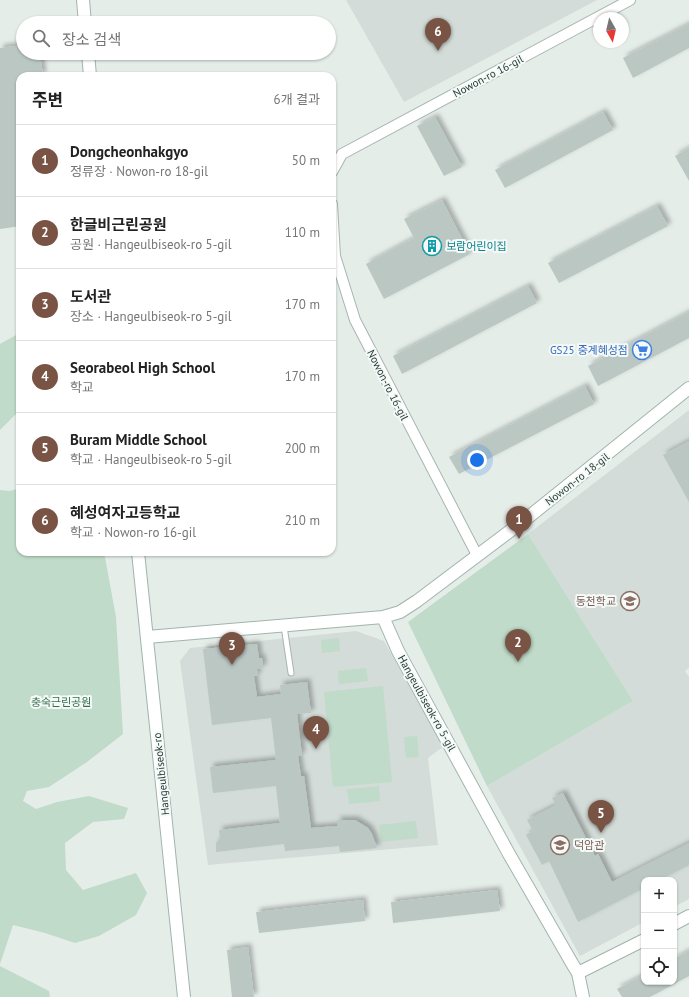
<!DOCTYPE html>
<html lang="ko">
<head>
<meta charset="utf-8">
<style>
  :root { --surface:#fff; --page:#f6f6f6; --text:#222; --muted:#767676; --line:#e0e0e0; --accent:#795343 }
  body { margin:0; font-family:"PT Sans","Noto Sans KR",sans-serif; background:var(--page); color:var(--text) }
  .controls { position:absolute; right:12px; bottom:12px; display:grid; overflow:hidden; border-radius:8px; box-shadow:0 1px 3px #0004 }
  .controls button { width:36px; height:36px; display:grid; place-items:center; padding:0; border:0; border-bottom:1px solid var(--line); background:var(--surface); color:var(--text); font:20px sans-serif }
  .compass { position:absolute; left:593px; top:12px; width:36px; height:36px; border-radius:50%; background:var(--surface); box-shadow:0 1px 3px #0004; rotate:172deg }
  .you { position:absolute; left:477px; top:460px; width:14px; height:14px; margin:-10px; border:3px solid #fff; border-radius:50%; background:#1a73e8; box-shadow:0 0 0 6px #1a73e833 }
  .badge { display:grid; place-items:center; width:26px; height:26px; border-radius:50%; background:var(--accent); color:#fff; font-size:13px; font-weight:700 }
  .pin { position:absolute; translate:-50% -33px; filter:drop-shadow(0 1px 2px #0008) }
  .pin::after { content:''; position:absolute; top:21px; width:14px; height:12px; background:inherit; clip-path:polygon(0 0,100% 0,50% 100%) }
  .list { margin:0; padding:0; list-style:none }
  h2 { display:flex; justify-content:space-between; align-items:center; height:52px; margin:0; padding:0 16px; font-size:17px }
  h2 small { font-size:13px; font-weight:400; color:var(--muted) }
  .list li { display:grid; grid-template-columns:26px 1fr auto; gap:12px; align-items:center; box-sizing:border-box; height:72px; padding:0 16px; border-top:1px solid var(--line) }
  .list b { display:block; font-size:15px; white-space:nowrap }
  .list p { margin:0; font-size:13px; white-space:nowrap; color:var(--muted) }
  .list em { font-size:13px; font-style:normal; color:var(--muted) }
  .icon { flex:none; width:22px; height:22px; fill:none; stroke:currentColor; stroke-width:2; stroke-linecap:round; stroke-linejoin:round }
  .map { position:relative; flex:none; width:689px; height:997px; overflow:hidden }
  .search { position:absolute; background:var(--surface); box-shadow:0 1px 3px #0004; left:16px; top:16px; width:320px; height:44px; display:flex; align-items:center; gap:10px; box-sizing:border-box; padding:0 14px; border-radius:22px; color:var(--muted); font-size:15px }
  .panel { position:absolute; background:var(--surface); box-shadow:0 1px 3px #0004; left:16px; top:72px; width:320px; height:484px; border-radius:12px }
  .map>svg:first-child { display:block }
</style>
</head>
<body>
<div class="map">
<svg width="689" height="997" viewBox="0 0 689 997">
  <defs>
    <filter id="shadow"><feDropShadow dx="3.5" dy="-3.5" stdDeviation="2" flood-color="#0004"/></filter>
  </defs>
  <rect width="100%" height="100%" fill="#e5ede9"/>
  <path fill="#d3dcd8" d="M346,0H597L404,102Z
    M689,410V668L685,671L689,677V899L674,907V880H644V922L580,956L487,786L633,701L528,534Z
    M356,631L384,641L444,746L428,758L438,845L208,865L180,661L190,648Z"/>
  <path fill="#c0dbc9" d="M16,335H20V405L16,414L0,430V344Z
    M20,488V552H104L116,617L123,734L87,762L49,787L27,791L23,801L36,809L57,802L89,796L128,808L124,819L93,822L65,843L66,870L83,890L136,873L147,893L136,915L99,936L75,943L45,933L13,925L0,964V490L10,491Z
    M528,534L633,701L487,786L408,622Z
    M339,638L340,651L322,653L321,640Z
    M366,668L368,681L339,684L338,671Z
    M383,686L392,782L333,787L324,692Z
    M417,736L419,757L406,758L404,737Z
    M379,786L380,801L349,804L347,789Z
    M416,821L418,838L381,842L379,825Z
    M0,966L49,991L50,997H0Z"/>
  <path fill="#bac7c3" filter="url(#shadow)" d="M689,24V48L633,78L623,58Z
    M23,45V53H40L43,76H20V226L0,229V48Z
    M603,112L613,130L505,188L495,170Z
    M435,117L462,167L444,176L417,126Z
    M689,148V181L675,156Z
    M442,200L470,254L384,299L366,264L414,238L404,219Z
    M657,206L668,226L559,283L548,263Z
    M528,286L537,303L402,374L393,356Z
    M689,312V338L598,386L588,366Z
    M585,386L594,404L459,474L449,457Z
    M689,441V502L663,455Z
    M257,644L259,658H262L263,668L257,669L258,676H254L257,697L281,694L280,685L307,682L311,713L297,714L302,755L298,756L301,776H304L311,828L338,826L337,820H355L368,828L372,834L377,848L340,852L339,846L285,851L284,844L216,852V843L220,838L219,830L280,823L276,786L213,793L210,767L276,760L271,718L212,725L203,649Z
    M563,793L595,856L598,854L612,882L689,843V865L660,880H644V888L578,922L549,861L542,865L526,835L533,831L527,820L556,805L552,798Z
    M497,890L500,911L393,923L391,902Z
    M363,900L365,921L259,933L256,912Z
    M248,947L254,997H232L227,950Z
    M689,951V976L650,997H622L617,989L644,975V982H674V959Z"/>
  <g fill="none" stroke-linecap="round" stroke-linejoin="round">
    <g stroke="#a8b5b0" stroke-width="7">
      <path id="lane" d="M284,626L291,673"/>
    </g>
    <g stroke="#a8b5b0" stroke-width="12">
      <path id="street" d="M332,172L342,154L630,0
        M332,204L335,256L355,320L477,555"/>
    </g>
    <g stroke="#a1b4ae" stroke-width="14">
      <path id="secondary" d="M83,0L85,23
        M88,53L90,76
        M138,552L184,997
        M383,617L398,651L509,854L573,965L578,973L583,997
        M147,637L383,617L400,612L417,601L526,519L689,388
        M674,924L689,916
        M578,973L644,940"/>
    </g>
    <use href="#lane" stroke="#fff" stroke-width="5"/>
    <use href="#street" stroke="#fff" stroke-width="10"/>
    <use href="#secondary" stroke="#fff" stroke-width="12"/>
  </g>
  <defs>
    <g id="building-ring" transform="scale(1)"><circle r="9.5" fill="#f5f9f7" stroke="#0f9aa8" stroke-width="1.5"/><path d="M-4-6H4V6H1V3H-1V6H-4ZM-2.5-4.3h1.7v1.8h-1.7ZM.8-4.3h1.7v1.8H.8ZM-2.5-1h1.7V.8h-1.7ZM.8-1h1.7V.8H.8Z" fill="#0f9aa8"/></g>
    <g id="supermarket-ring" transform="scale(1)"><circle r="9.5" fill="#f5f9f7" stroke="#3f7fe0" stroke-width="1.5"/><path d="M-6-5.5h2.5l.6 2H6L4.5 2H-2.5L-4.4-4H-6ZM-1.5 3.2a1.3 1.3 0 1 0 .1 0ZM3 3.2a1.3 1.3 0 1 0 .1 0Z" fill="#3f7fe0"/></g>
    <g id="school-ring" transform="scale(1)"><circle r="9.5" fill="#f5f9f7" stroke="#8d6e63" stroke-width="1.5"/><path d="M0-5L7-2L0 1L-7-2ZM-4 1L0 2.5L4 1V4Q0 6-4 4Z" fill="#8d6e63"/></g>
  </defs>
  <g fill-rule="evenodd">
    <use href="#building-ring" x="432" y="246"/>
    <use href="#supermarket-ring" x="642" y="350"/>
    <use href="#school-ring" x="630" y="601"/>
    <use href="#school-ring" x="560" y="845"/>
  </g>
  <g text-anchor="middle" stroke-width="4" stroke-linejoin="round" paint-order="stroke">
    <g font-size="11" fill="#263d37" stroke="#f5f9f7">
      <text transform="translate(488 76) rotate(-28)" y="4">Nowon-ro 16-gil</text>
      <text transform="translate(388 385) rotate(63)" y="4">Nowon-ro 16-gil</text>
      <text transform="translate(577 479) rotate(-38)" y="4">Nowon-ro 18-gil</text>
      <text transform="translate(427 703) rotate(61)" y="4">Hangeulbiseok-ro 5-gil</text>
      <text transform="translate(161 774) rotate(-96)" y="4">Hangeulbiseok-ro</text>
    </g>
    <g font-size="11" fill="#0d838f" stroke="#f5f9f7" text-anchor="start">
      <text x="446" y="250">보람어린이집</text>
    </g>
    <g font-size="11" fill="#366cbe" stroke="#f5f9f7" text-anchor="end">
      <text x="628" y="354">GS25 중계혜성점</text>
    </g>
    <g font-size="11" fill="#785e54" stroke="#f5f9f7" text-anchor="end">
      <text x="616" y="605">동천학교</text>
      <text x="574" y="849" text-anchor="start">덕암관</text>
    </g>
    <g font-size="11" fill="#346f4e" stroke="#f5f9f7">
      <text x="61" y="706">충숙근린공원</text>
    </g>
  </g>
</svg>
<div class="controls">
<button>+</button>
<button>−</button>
<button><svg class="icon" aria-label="locate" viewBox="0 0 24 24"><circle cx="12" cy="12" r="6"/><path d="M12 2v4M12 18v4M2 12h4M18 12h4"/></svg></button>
</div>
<svg class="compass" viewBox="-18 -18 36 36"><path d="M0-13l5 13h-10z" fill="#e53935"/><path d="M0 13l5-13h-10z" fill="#767676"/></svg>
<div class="you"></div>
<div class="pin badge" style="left:519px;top:539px">1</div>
<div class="pin badge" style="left:518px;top:662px">2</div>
<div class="pin badge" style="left:232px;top:665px">3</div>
<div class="pin badge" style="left:316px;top:749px">4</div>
<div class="pin badge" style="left:601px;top:833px">5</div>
<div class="pin badge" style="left:438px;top:51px">6</div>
<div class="search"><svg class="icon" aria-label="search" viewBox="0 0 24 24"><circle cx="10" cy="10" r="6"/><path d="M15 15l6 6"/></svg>장소 검색</div>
<section class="panel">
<h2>주변<small>6개 결과</small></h2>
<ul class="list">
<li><span class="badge">1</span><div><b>Dongcheonhakgyo</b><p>정류장 · Nowon-ro 18-gil</p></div><em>50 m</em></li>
<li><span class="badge">2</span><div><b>한글비근린공원</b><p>공원 · Hangeulbiseok-ro 5-gil</p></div><em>110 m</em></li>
<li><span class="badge">3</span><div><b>도서관</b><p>장소 · Hangeulbiseok-ro 5-gil</p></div><em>170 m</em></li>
<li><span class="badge">4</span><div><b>Seorabeol High School</b><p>학교</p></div><em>170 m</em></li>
<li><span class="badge">5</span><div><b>Buram Middle School</b><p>학교 · Hangeulbiseok-ro 5-gil</p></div><em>200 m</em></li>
<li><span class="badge">6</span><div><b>혜성여자고등학교</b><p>학교 · Nowon-ro 16-gil</p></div><em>210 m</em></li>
</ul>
</section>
</div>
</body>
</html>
